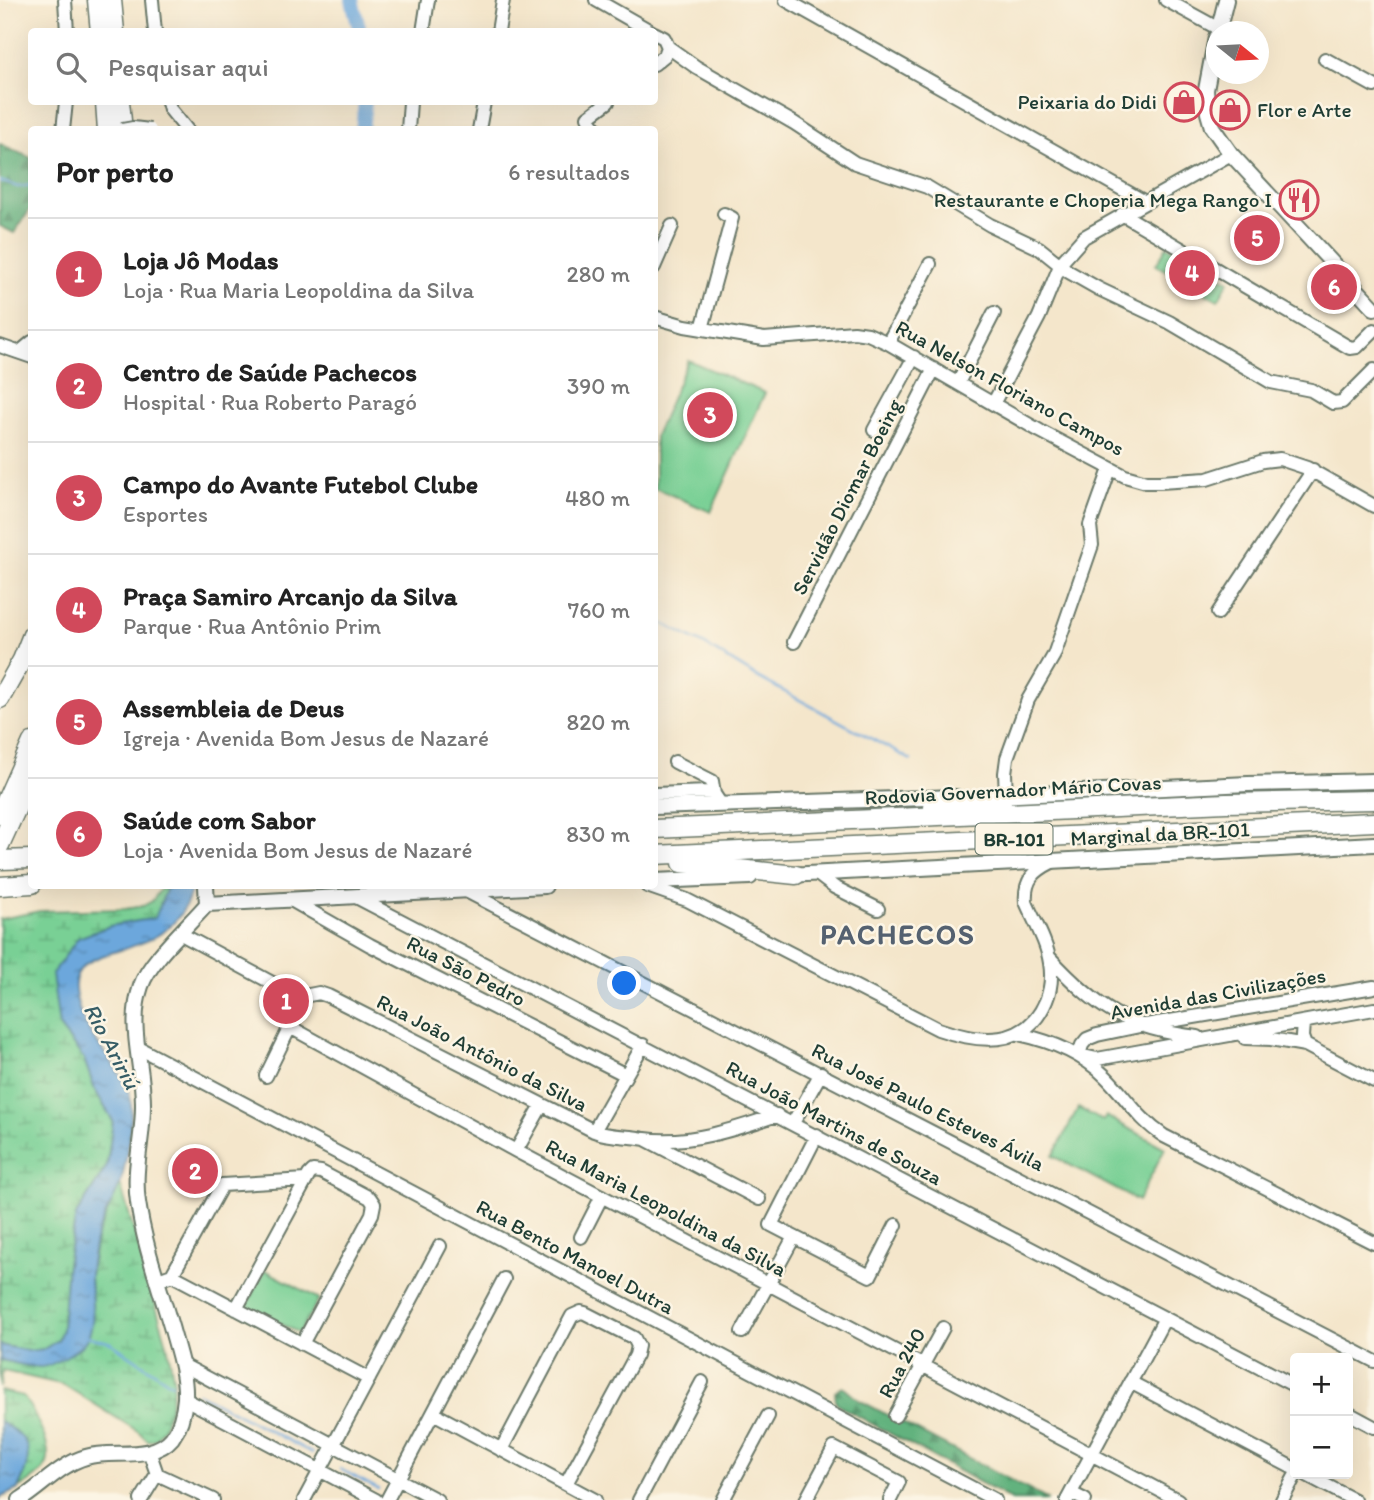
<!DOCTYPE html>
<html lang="pt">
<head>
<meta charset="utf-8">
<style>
  :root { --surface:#fff; --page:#f6f6f6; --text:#222; --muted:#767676; --line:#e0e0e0; --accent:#d1495b }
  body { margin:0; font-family:Itim,sans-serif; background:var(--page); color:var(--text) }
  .controls { position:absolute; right:21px; bottom:21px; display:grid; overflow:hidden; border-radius:7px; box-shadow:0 7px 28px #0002 }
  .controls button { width:63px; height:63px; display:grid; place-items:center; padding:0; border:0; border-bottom:2px solid var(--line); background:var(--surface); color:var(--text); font:35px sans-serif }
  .compass { position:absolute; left:1206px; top:21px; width:63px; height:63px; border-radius:50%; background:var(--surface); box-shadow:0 7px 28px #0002; rotate:108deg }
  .you { position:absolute; left:625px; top:984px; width:24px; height:24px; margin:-18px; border:5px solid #fff; border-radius:50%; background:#1a73e8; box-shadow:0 0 0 10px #1a73e833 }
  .badge { display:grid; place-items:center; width:46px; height:46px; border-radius:50%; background:var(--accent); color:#fff; font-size:23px; font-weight:700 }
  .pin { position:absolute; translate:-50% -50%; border:4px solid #fff; box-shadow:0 2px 7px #0006 }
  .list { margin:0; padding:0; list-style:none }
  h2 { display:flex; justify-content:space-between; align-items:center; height:91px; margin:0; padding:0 28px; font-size:30px }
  h2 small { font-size:23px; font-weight:400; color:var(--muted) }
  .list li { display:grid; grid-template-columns:46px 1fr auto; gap:21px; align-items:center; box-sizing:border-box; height:112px; padding:0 28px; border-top:2px solid var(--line) }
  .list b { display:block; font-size:26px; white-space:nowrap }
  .list p { margin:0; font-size:23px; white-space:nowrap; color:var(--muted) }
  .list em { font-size:23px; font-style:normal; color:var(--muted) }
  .icon { flex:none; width:38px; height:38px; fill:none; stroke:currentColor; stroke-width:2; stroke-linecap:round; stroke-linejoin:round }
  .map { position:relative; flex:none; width:1374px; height:1500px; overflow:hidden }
  .search { position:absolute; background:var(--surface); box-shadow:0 7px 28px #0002; left:28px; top:28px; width:630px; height:77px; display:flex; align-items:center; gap:18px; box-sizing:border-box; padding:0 24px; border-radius:7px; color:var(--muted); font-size:26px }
  .panel { position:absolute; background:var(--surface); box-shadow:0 7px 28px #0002; left:28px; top:126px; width:630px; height:763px; border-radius:7px }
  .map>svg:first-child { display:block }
</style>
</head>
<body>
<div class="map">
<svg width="1374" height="1500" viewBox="0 0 1374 1500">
  <defs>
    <pattern id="forest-firs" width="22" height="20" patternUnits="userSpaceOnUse" patternTransform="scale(1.75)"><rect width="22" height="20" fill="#62b27e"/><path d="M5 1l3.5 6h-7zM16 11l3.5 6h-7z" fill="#509268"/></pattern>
    <pattern id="wetland-marsh" width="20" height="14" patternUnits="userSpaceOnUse" patternTransform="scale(1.75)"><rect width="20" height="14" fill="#79d095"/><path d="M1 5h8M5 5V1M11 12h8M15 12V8" fill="none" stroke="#63aa7a"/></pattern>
    <pattern id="water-ripples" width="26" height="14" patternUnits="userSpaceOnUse" patternTransform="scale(1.75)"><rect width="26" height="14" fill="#6ca7dc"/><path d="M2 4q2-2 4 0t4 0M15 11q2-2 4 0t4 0" fill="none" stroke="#5889b3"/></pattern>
  </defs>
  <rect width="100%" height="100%" fill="#fcf5e5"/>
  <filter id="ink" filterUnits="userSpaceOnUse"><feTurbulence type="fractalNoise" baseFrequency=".0143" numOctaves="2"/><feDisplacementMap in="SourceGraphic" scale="14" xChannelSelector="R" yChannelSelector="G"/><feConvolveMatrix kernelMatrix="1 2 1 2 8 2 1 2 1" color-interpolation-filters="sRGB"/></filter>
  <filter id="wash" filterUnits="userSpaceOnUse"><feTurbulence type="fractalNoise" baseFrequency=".00686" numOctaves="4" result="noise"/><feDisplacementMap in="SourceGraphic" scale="28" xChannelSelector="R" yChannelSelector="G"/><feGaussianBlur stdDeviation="1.57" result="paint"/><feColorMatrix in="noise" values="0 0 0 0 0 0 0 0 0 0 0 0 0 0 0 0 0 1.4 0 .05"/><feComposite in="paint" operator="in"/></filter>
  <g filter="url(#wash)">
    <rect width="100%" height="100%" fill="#f4e6cb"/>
    <path fill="#79d095" stroke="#4c8664" stroke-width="2" d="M1167,246L1229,281L1218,300L1156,265Z
      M688,360L765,393L711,512L655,488V436Z
      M1078,1108L1103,1121L1106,1116L1165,1148L1138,1201L1053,1156Z
      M265,1270L319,1299L299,1333L248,1308V1303Z"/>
    <path fill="url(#forest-firs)" stroke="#407859" stroke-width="2" d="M0,144L31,158V208L14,233L0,226Z
      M843,1387L857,1399L1048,1500H1012L843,1408L836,1402L835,1392Z"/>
    <path fill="url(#wetland-marsh)" stroke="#4c8664" stroke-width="2" d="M167,888L156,918L110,926L78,938L59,1026L84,1059L95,1090L113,1121L107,1166L76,1215L67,1265L62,1329L58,1340L44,1349L28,1351L0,1345V919L40,911L125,909L143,906L152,901L161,889Z
      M120,1183L167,1344L174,1382L169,1412L163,1428L156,1439L148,1441L139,1432L64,1385L3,1371L0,1387V1360L42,1367L93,1317L90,1276L96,1238Z
      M0,1391L23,1396C33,1411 53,1445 47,1463C42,1475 28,1482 18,1489L24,1476V1440L0,1421Z"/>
    <path fill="url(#water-ripples)" stroke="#467288" stroke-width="2" d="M192,887C175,961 91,941 77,975C73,983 75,993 77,1001C85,1042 128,1069 131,1103C133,1119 125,1172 119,1187C112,1204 100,1222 95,1240C93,1251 90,1265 90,1277C90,1297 99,1327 83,1344C77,1351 52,1366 42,1367C30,1368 12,1362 0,1360V1345L28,1351L44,1349L58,1340L62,1329L67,1265L76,1215L107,1166L113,1121L95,1090L84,1059L59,1026L52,974L78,938L110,926L155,918L167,888Z
      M0,1421C7,1426 18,1432 23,1439C34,1453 24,1475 18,1489L0,1498Z"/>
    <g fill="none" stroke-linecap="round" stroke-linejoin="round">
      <path stroke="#6ca7dc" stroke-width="2.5" d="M0,181L18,187L32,185
        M654,619L705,645L759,678L911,760
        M87,1336L111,1343L172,1384
        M198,1393L312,1453
        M340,1469L378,1489"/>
      <path stroke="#6ca7dc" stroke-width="14" d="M352,0L360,32
        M362,130L365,102"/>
    </g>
  </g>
  <g filter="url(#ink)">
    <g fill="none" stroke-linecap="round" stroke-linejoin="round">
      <g stroke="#6a7869" stroke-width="16">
        <path id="minor" d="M65,0L67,32
          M152,0L155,32
          M596,0L652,32
          M786,0L1145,202
          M1166,0L1219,29
          M423,32L428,0
          M498,32L503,0
          M654,33L664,38L668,47L665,55L654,64
          M668,47L696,67L794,123L855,163L927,187L990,225L1039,248L1069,272L1099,289L1169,322L1271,382L1311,390L1333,403L1342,402L1374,370
          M1325,59L1374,86
          M168,102L170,109L187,130
          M63,130L66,102
          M408,130L410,102
          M479,130L484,102
          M597,130L588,117L608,102
          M1122,214L1350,348L1357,347L1374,330
          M654,267L672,226
          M654,317L685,326L764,339L854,332L868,334L888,343L1040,431L1125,476L1146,482H1160L1207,479L1263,461L1280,459L1307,468L1374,506
          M702,329L732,218L724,214
          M888,343L930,264
          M0,346L32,357
          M20,352L32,342
          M958,383L994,313
          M993,404L1039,317L1061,263L1084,237L1231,154
          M874,430L914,357
          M1218,613L1313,470
          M794,642L934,369
          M675,762L712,781L714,794
          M654,794L709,792L714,794L720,803
          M1006,796L1005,773L1007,758L1028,700L1054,655L1092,545L1090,525L1110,469
          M817,874L834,887L878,909
          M647,886L687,900L938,1029C979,1043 1026,1049 1046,1001C1051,989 1052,975 1050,963C1047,942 1034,921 1026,902C1024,880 1034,871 1052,862
          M464,890L1374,1361
          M354,896L1295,1386
          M291,900L370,945L626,1075
          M181,934L289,992L304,996L290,1027L516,1151L1178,1500
          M1049,957C1097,1009 1127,1029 1198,1037
          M1374,987L1140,1026L1097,1035L1087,1039L1082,1045L1079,1055L1097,1059L1374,1009
          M304,996L319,993L328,996L594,1131C611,1138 628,1135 645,1139
          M1303,1022L1302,1037L1305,1045L1374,1081
          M1018,1034C1051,1041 1082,1053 1106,1077C1126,1097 1139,1120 1164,1136L1374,1243
          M1245,1038L1271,1039L1305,1045
          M137,1047L995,1500
          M266,1076L290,1027
          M793,1123L821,1073
          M594,1131L643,1045
          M817,1135L771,1225L870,1276L896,1225
          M516,1151L542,1105
          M759,1199L645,1139C689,1145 736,1129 777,1115
          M581,1237L602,1196
          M172,1275L222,1185L306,1180
          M158,1280L172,1275L369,1379
          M236,1309L309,1175L313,1171L321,1172L370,1198L374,1204L372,1214L302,1344
          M742,1332L794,1237
          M181,1364L437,1500
          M1130,1382L1295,1469
          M185,1399L376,1500
          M433,1413L595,1500
          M1348,1413L1374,1427
          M895,1416L943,1328
          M501,1450L572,1316L581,1312L585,1313L634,1338L638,1346L636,1355L566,1484
          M149,1451L157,1474L213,1500
          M1305,1474L1354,1500
          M1071,1493L1085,1500
          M141,1500L157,1474
          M304,1500L440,1246
          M387,1500L504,1279
          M639,1500L702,1382
          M723,1500L768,1416
          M806,1500L834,1448L899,1482L890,1500
          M1067,1500L1165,1318
          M1282,1500L1296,1474"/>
      </g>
      <g stroke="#6a7869" stroke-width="18">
        <path id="major" d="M1218,32L1226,0
          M1216,37L1206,90L1208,113L1212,127L1231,154L1374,308
          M998,796L1248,784L1374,781
          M654,807L956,797
          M788,875L1374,844
          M654,881L750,877
          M207,904L545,886
          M20,1500C42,1486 61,1464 86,1457C113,1449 152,1462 172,1438C180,1427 184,1411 185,1398C186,1375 178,1352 172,1330C160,1288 144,1245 138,1202C133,1169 143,1139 143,1107C144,1066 127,1027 141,986C149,961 189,925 207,904L206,886"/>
      </g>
      <g stroke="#6a7869" stroke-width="21">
        <path id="highway" d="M97,0L100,32
          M112,0L115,32
          M105,102L107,130
          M120,102L123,130
          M0,699L22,660L32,635
          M933,807L1006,796
          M0,814L32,742
          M654,829L1226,803L1374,800
          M0,845L32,775
          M654,855L1374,822
          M0,860L32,859
          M682,863L796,875
          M0,886L32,884"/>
      </g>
      <use href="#minor" stroke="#fff" stroke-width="12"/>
      <use href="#major" stroke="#fff" stroke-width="14"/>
      <use href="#highway" stroke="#fff" stroke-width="18"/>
      <g stroke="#6a7869" stroke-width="16" stroke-linecap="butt">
        <path id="minor-bridge" d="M122,130L133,128L150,130"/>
      </g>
      <use href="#minor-bridge" stroke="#fff" stroke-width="12"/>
    </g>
  </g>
  <defs>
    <g id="shop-ring" transform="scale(2.0125)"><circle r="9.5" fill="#fcf5e5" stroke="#d1495b" stroke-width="1.5"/><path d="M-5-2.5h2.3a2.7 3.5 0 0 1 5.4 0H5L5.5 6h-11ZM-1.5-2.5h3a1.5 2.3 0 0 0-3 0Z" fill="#d1495b"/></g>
    <g id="restaurant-ring" transform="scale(2.0125)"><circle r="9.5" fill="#fcf5e5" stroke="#d1495b" stroke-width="1.5"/><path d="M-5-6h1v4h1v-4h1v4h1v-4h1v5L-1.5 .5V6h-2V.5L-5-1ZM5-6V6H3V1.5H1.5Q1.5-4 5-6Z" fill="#d1495b"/></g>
  </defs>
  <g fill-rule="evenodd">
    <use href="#shop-ring" x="1184" y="102"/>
    <use href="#shop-ring" x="1230" y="110"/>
    <use href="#restaurant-ring" x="1299" y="200"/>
  </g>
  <g text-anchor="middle" stroke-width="5" stroke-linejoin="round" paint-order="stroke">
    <rect fill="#fcf5e5" stroke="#617469" stroke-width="2" x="975.5" y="823.5" width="77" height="31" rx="5"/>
    <g font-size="19" font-weight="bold" fill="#1f3d34">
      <text x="1014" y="846">BR-101</text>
    </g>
    <g font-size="21" fill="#1f3d34" stroke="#fcf5e5" text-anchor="end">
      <text x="1157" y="109">Peixaria do Didi</text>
      <text x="1257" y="117" text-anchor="start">Flor e Arte</text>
      <text x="1272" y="207">Restaurante e Choperia Mega Rango I</text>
    </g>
    <g font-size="21" fill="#1f3d34" stroke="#fcf5e5">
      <text transform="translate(1010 388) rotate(29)" y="7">Rua Nelson Floriano Campos</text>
      <text transform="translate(847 497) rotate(-63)" y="7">Servidão Diomar Boeing</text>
      <text transform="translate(1013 790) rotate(-3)" y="7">Rodovia Governador Mário Covas</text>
      <text transform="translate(1160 834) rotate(-3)" y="7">Marginal da BR-101</text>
      <text transform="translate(466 971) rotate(27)" y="7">Rua São Pedro</text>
      <text transform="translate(1218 994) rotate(-10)" y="7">Avenida das Civilizações</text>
      <text transform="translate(482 1053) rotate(27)" y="7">Rua João Antônio da Silva</text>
      <text transform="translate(928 1107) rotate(27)" y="7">Rua José Paulo Esteves Ávila</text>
      <text transform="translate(834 1123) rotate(28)" y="7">Rua João Martins de Souza</text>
      <text transform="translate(666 1208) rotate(28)" y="7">Rua Maria Leopoldina da Silva</text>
      <text transform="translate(575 1257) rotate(28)" y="7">Rua Bento Manoel Dutra</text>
      <text transform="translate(902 1363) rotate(-62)" y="7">Rua 240</text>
    </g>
    <g font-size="23" font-style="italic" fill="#365d66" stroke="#fcf5e5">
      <text transform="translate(112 1046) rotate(62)" y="8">Rio Aririú</text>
    </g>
    <g font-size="28" font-weight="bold" letter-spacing="2" fill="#546170" stroke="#fcf5e5">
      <text x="898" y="944">PACHECOS</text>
    </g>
  </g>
</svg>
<div class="controls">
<button>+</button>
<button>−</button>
</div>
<svg class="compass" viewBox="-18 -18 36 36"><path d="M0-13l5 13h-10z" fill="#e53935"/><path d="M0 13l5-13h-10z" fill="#767676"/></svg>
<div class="you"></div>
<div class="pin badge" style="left:286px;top:1001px">1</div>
<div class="pin badge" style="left:195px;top:1171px">2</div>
<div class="pin badge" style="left:710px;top:415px">3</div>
<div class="pin badge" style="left:1192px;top:273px">4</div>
<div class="pin badge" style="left:1257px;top:238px">5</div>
<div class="pin badge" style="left:1334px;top:287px">6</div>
<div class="search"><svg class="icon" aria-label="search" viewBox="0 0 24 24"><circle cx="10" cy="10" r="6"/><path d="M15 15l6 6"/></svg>Pesquisar aqui</div>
<section class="panel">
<h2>Por perto<small>6 resultados</small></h2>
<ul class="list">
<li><span class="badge">1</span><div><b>Loja Jô Modas</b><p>Loja · Rua Maria Leopoldina da Silva</p></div><em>280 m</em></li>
<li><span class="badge">2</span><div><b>Centro de Saúde Pachecos</b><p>Hospital · Rua Roberto Paragó</p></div><em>390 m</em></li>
<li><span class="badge">3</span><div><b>Campo do Avante Futebol Clube</b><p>Esportes</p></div><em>480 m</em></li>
<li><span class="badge">4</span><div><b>Praça Samiro Arcanjo da Silva</b><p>Parque · Rua Antônio Prim</p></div><em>760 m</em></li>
<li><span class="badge">5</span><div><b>Assembleia de Deus</b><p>Igreja · Avenida Bom Jesus de Nazaré</p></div><em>820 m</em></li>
<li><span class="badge">6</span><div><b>Saúde com Sabor</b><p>Loja · Avenida Bom Jesus de Nazaré</p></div><em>830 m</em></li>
</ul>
</section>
</div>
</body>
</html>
